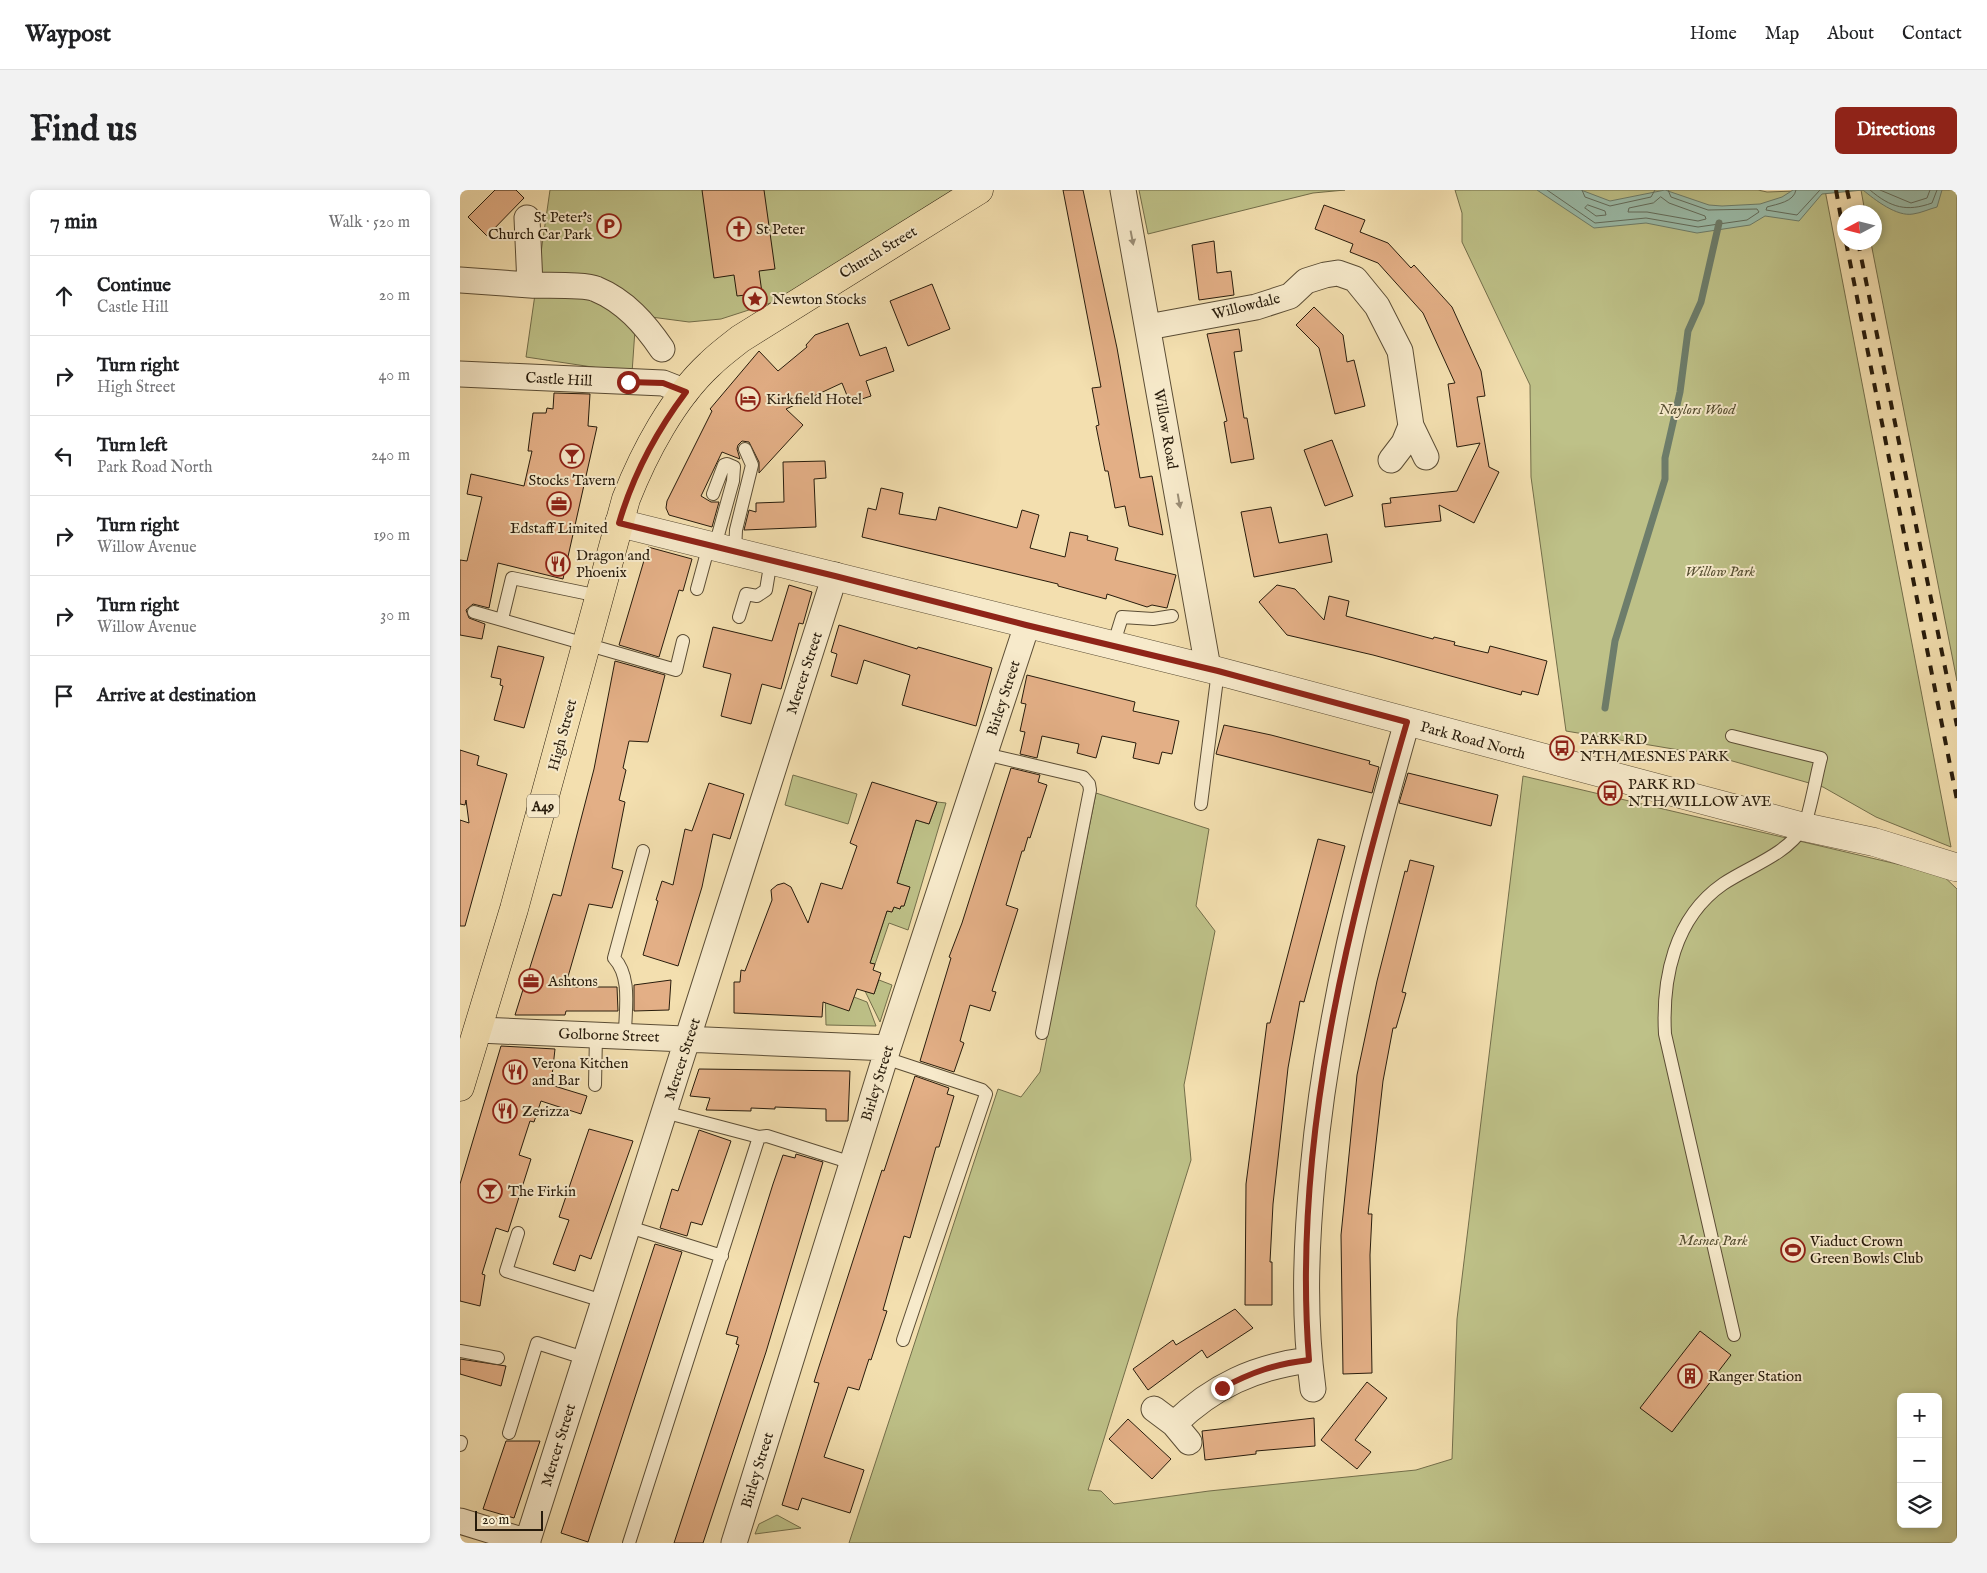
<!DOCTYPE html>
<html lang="en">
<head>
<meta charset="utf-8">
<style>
  :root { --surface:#fff; --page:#f2f2f2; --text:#202124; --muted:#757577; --line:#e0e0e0; --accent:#8f2418 }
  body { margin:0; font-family:"IM FELL English",serif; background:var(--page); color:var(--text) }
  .controls { position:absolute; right:15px; bottom:15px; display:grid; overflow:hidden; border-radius:8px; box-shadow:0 2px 8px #0003 }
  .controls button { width:45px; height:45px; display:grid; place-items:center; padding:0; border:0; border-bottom:1px solid var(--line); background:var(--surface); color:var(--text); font:25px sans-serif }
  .compass { position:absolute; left:1377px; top:15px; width:45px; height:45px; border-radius:50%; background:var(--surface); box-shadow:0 2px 8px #0003; rotate:263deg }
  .scale { position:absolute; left:15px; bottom:12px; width:68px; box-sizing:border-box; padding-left:5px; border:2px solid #281c0c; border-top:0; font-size:14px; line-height:18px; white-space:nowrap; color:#281c0c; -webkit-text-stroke:4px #f7eacb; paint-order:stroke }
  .stop { position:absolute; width:15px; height:15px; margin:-11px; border:4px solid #8f2418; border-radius:50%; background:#fff }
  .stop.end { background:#8f2418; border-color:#fff; box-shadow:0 1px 5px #0008 }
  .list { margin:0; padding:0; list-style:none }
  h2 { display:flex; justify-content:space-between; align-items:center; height:65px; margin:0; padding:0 20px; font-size:21px }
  h2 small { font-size:16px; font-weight:400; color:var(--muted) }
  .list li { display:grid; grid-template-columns:32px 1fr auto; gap:15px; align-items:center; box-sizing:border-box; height:80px; padding:0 20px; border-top:1px solid var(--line) }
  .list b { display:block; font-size:19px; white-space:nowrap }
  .list p { margin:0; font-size:16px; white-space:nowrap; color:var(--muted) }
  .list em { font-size:16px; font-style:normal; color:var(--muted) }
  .icon { flex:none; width:28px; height:28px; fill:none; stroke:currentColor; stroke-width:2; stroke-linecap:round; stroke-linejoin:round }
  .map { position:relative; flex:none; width:1497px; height:1353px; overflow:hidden; border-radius:8px }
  header { display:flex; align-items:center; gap:30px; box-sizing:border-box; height:70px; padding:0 25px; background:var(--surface); border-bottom:1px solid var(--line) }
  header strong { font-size:24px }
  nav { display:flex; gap:28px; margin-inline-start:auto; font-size:18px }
  .intro { display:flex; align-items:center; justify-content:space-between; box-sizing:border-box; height:120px; padding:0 30px }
  h1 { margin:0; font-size:35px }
  .button { padding:12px 22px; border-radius:8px; background:var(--accent); color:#fff; font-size:18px; font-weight:700 }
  main { display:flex; gap:30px; padding:0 30px }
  aside { flex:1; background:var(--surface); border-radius:8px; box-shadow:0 2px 8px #0003 }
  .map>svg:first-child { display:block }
</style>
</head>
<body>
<header>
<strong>Waypost</strong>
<nav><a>Home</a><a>Map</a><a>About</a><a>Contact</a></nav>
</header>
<div class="intro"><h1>Find us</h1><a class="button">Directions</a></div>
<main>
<aside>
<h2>7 min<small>Walk · 520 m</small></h2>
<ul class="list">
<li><svg class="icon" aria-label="ahead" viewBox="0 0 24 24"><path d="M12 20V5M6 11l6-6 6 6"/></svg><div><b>Continue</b><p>Castle Hill</p></div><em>20 m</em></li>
<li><svg class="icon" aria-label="right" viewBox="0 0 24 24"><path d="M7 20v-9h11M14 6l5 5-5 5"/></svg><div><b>Turn right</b><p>High Street</p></div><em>40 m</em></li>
<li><svg class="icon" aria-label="left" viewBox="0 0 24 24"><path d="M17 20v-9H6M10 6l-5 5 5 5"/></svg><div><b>Turn left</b><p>Park Road North</p></div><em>240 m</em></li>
<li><svg class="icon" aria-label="right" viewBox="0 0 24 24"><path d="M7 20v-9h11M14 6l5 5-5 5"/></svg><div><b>Turn right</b><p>Willow Avenue</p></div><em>190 m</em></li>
<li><svg class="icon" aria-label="right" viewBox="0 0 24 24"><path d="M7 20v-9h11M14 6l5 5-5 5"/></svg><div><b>Turn right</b><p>Willow Avenue</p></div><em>30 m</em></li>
<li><svg class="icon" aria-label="arrive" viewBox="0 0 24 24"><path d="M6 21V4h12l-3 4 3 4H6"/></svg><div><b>Arrive at destination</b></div></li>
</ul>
</aside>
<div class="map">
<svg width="1497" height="1353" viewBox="0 0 1497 1353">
  <rect width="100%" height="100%" fill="#f3dfaf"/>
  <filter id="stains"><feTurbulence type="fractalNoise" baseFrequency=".004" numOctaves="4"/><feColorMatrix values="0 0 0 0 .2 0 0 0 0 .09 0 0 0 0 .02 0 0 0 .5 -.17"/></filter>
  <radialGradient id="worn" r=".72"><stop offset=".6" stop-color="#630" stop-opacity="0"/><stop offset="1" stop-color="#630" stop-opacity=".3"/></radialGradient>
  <path fill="#bec188" stroke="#736e4a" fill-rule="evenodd" d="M90,0H514L360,97L261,129L229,132L176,125L172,183L66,167Z
    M679,0H885L853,3L688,44Z
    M995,0H1298L1307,2L1365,0L1491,657L1416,627L1363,597L1255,566L1106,541L1071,287L1070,195L1002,52V23Z
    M1401,0H1497V491L1411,53L1414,52V22H1405Z
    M333,585L397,604L388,634L325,615Z
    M1063,586L1441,675L1478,681L1497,699V1353H389L538,899L561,907L580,882L636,603L749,639L736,716L755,741L724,895L731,970L628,1300L641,1301L654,1314L749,1301L956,1280L992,1269L997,1129ZM1441,1207H1478V1334H1441Z
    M477,612L486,613L448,740L429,733L415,774L410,773L427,721L432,722L434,717L440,719L441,716H444L449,697L437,693L456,630L469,634Z
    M419,790L432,795L420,832L405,801L414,804Z
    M365,796L407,812L416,836L366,835Z
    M317,1325L341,1338L295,1344L299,1334Z"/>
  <path fill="#9bbdab" stroke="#6d7d6b" d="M1077,0H1121L1150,11L1205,0L1249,15L1262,16L1300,14L1322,7L1333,0H1482L1477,17C1469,19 1461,23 1453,24C1437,27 1415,10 1403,0L1362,4L1339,31L1305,26L1290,35L1237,43L1186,33L1134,38Z"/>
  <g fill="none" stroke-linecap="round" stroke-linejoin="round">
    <path stroke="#626c5c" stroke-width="1" d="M1087,0L1135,33L1186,28L1238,37L1287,30L1299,22L1297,19L1248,20L1211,7L1208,0
      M1122,0L1125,7L1150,16L1191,7L1195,0
      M1336,0C1334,12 1317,14 1307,17L1306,20L1337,25L1360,0
      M1410,0C1431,18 1447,22 1472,13L1477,0
      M1420,0L1451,13L1467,8L1470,0
      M1201,7L1209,13L1245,26L1246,29L1238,31L1187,22H1168L1169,18L1193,13Z
      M1128,15L1145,21L1146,25L1136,26L1125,18Z"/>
    <path stroke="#6d7d6b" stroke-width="7" d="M1145,518L1155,451L1205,289V268L1220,202L1228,141L1241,112L1259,33"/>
  </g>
  <path fill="#e3af86" stroke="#281c0c" d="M35,0H56L64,8L27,46L8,27Z
    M242,0H304L315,79L299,81L302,103L277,106L274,85L254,88Z
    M603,0H623L657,158L680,288L692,286L703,345L669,336L665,316L655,318L648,281H645L636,236L639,235L632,198L641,197Z
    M864,15L905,30L900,42L928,53L951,78L954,75L992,117L1021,181L1025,206L1017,207L1029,277L1039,282L1014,333L979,315L981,331L925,337L922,314L931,313L930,308L997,301L1020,253L997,257L988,194L995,193L963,123L918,73L890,62L893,54L855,39Z
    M754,51L757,83L771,81L774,105L739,110L732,55Z
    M472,94L490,139L448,156L430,111Z
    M854,117L883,145L887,172L894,170L905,216L875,224L859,158L836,135Z
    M388,133L400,166L426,157L434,181L406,191L411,206L390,213L382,193L326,219L343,235L299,283V272L289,252L282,251L278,255L277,259L280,269L262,262L241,306L251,312H259L252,337L209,325L206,318L207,311L252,221L250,219L299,161L318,181L347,157L346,155L355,145Z
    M779,139L782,161L774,162L784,228H787L794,269L771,273L764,232L767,231L747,144Z
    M94,203L130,204L128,236L137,237L103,389L38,373L29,418L13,414L6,420L9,428L25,434L22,449L0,445V370L7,371L22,307L7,304L11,284L64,296L72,261H68L73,223H86L87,218L93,219Z
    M872,250L893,306L865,316L844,260Z
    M365,271L366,288L354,289L356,337L284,340L289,320L296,322V313L324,312L323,272Z
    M421,298L443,303L439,324L476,330L479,317L557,338L562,320L579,325L570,358L605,367L610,342L628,346L627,350L658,358L655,370L716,385L707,418L692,415L687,417L647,404L646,409L598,396V394L402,347L408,318L416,320Z
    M811,317L819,353L867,344L872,372L794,387L781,322Z
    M188,357L232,369L223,401L219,400L199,467L159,455Z
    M329,395L352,402L343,434L339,433L321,499L302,494L291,534L261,526L271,484L243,477L253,437L312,451Z
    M817,395L835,399L864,430L869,406L889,411L886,426L973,449L974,447L995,452L994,455L1028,463L1030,456L1087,471L1078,505L1062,501L1061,505L913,465L827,445L799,412Z
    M379,435L457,459L458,457L532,478L516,536L442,515L450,485L404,470L397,494L371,486L377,464L371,462Z
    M38,456L84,467L64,538L34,530L43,496L40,495L41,489L31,487Z
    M155,471L205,485L188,552L169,551L163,578L166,580L159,610L165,612L152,678L163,681L152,718L129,714L105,797H157L158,821H106L105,825H55L93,704L101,706L134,579Z
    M567,485L675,512L673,521L719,531L712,564L702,562L699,574L673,568L676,553L642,546L636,568L617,563L619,554L582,546L577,568L560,564L565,542L560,541L566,514L561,513Z
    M764,535L811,545L910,571L909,574L919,577L912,603L756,564Z
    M0,560L19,566L17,575L47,584L5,736H0V630L9,633L6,610L5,615L0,614Z
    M551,578L580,585L578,592L587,595L570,648L568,647L564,661H562L546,715L558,719L532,801L536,802L530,821L510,815L500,851L504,853L494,882L460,871L491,768L489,767L502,733Z
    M948,583L1038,605L1031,636L939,613Z
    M412,592L477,612L469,634L456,630L437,693L450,697L444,716H441L440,719L434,717L432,722L427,721L410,773L415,774L413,780L421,783L414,804L397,799L389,821L363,812L362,827L274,823V792H280L281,780L285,781L312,710L311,700L317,695L324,693L331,697L348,733L361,693L382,699L397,656L390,653Z
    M249,593L284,604L270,649L253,644L242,697L218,776L183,765L198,711L196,710L202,691L213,695L225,639L232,641Z
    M858,649L885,656L844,812L840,811L828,878L813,1014L810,1072H812V1115H785L786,994L807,833H810Z
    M950,670L974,676L942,802L946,803L936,838H933L923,891L908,1024H912L910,1065L912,1183L883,1184L881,1045L897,885L917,791L945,681L947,682Z
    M211,790L209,820L174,821V795Z
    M41,856L95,859L91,895L127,906L121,924L81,911L74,932L70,931L59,965L71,969L48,1042L36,1038L22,1084L25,1085L20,1116L0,1111V994Z
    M239,879L390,881L388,931H366V919L315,917V919L291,918V921L246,920L250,908L230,906Z
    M455,886L489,898L487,904L494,906L479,957H476L450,1048L444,1046L423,1120L427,1121L411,1170L409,1169L399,1200L388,1197L364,1267L404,1280L390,1323L342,1308L338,1320L322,1315L359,1193L354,1192L422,980L424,981Z
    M129,939L173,951L131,1069L120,1065L115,1081L93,1074L109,1030L99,1027Z
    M239,940L271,951L242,1035L231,1032L227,1046L200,1038L212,999L218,1001Z
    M336,964L363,972L306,1162L243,1353H214L279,1155L276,1154L278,1147L266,1144L313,994L323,965L335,968Z
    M195,1054L222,1062L128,1352L101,1343Z
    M775,1119L793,1138L747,1168L742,1160L688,1200L673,1179L713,1150L716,1155Z
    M1240,1141L1271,1165L1212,1242L1180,1218Z
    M0,1169L46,1176L41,1196L0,1184Z
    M907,1192L927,1208L895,1250L911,1262L897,1279L861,1250Z
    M854,1228L855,1256L796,1261V1264L745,1270L742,1241Z
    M668,1229L711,1269L692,1289L649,1249Z
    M46,1251H80L54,1328L23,1319Z"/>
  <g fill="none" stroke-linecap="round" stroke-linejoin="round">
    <g stroke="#5b4d35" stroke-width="14">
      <path id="service" d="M253,304L264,275L267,274L274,277L273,291L255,356
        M275,361L276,340L292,275L285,259
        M237,399L249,355
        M14,422L216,480L223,451
        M279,427L286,404L297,406L306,400L311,370
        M42,429L52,388L139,406
        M653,456L662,427L693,429L712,426
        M1272,546L1361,568C1357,581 1349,629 1343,638C1324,666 1290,676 1263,694C1214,728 1202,789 1205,844L1274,1145
        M525,564L623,587L629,594L630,600L582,843
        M741,614L758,481
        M165,845C165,820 172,787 154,768L183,661
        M425,868L522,900L526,904L443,1150
        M135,895L136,845
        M204,922L299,947
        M166,1036L262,1066
        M58,1043L46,1081L143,1111
        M0,1161L38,1168
        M49,1243L77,1153L124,1168
        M0,1255L1,1252
        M169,1353L299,947L307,946L392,973"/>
    </g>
    <g stroke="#5b4d35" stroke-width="27">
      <path id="minor" d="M663,0L748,478
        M67,28L70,95C85,96 125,94 136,99C165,111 185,134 202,159
        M0,90L70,95
        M688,137L796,117L830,106L846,91L865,85L878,83L895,89L917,116L940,161L951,236L944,253L931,270
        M0,184L203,193L226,202
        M951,236L966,267
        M19,840L428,858
        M853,1199C843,1125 846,1054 853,980C867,827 905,679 947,532
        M694,1219L714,1234L729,1252
        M714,1234C753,1196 795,1177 849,1170
        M0,1331L68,1352
        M67,1353C168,1030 274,708 375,385
        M274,1353L428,858L567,435"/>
    </g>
    <g stroke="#5b4d35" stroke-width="29">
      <path id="tertiary" d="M159,333L758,481L1344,637L1414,652L1495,677"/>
    </g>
    <g stroke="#281c0c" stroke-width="29">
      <path id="primary" d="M0,897L54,719L166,309C184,263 213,208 250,174C259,165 270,157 280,149L519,0"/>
    </g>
    <use href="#service" stroke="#f7eacb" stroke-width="12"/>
    <use href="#minor" stroke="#f7eacb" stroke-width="25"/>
    <use href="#tertiary" stroke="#f7eacb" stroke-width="28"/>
    <use href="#primary" stroke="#f3dfaf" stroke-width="28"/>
    <path stroke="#281c0c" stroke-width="4" stroke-dasharray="9 9" stroke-linecap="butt" d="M1376,0L1384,45
      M1387,0L1392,22
      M1386,52L1497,610
      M1398,52L1497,536"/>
  </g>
  <defs><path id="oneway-solid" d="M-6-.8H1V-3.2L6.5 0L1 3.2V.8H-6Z" transform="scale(1.25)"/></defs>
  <g fill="#9a8d75">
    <use href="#oneway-solid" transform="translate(672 48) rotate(79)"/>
    <use href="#oneway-solid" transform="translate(719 311) rotate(80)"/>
  </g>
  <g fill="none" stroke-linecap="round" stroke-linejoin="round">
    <path stroke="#8f2418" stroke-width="6" d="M168,192L203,193L226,202C196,242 173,285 159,333L375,386L566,435L758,481L947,532C887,737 832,954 849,1170C815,1174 792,1182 762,1198"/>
  </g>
  <defs>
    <g id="parking-ring" transform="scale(1.25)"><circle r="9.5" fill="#f7eacb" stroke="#8f2418" stroke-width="1.5"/><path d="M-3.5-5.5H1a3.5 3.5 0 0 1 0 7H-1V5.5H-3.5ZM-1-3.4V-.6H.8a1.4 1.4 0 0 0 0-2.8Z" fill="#8f2418"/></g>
    <g id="church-ring" transform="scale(1.25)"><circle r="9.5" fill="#f7eacb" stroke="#8f2418" stroke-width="1.5"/><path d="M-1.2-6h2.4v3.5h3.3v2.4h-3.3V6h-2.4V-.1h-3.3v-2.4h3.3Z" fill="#8f2418"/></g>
    <g id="sight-ring" transform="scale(1.25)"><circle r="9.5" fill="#f7eacb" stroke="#8f2418" stroke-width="1.5"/><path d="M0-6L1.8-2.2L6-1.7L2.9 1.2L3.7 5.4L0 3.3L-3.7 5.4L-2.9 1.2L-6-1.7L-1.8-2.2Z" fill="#8f2418"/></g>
    <g id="hotel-ring" transform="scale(1.25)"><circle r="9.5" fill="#f7eacb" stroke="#8f2418" stroke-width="1.5"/><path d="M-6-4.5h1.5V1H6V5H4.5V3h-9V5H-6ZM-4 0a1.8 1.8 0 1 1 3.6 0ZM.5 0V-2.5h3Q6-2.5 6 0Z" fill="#8f2418"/></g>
    <g id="bar-ring" transform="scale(1.25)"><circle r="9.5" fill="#f7eacb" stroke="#8f2418" stroke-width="1.5"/><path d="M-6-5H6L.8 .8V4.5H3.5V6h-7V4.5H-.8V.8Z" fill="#8f2418"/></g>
    <g id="office-ring" transform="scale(1.25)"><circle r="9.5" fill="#f7eacb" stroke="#8f2418" stroke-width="1.5"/><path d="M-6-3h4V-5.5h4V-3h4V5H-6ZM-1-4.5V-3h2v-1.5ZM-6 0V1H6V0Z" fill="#8f2418"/></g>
    <g id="restaurant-ring" transform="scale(1.25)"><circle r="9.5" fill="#f7eacb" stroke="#8f2418" stroke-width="1.5"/><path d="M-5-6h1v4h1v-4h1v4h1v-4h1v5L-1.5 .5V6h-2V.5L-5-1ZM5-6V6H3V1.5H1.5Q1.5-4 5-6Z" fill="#8f2418"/></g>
    <g id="bus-ring" transform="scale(1.25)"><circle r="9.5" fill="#f7eacb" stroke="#8f2418" stroke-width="1.5"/><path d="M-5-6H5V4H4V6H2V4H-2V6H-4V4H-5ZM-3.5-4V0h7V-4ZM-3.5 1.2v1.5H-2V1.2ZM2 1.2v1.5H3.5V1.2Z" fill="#8f2418"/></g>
    <g id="stadium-ring" transform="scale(1.25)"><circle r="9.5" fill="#f7eacb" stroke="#8f2418" stroke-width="1.5"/><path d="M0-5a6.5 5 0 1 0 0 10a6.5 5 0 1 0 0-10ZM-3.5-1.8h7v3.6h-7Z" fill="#8f2418"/></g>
    <g id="building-ring" transform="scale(1.25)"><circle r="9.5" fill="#f7eacb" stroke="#8f2418" stroke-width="1.5"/><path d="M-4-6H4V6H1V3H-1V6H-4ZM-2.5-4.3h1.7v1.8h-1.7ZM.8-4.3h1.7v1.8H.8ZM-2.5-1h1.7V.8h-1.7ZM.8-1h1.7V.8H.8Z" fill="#8f2418"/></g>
  </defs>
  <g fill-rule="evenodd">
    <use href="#parking-ring" x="149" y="36"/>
    <use href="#church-ring" x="279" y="39"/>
    <use href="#sight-ring" x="295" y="109"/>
    <use href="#hotel-ring" x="288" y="209"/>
    <use href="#bar-ring" x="112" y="266"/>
    <use href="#office-ring" x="99" y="314"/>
    <use href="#restaurant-ring" x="98" y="374"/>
    <use href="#bus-ring" x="1102" y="558"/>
    <use href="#bus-ring" x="1150" y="603"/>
    <use href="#office-ring" x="71" y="791"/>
    <use href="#restaurant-ring" x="55" y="882"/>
    <use href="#restaurant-ring" x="45" y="921"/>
    <use href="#bar-ring" x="30" y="1001"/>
    <use href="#stadium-ring" x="1333" y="1060"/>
    <use href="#building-ring" x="1230" y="1186"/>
  </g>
  <g text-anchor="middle" stroke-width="4" stroke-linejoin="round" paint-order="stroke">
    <rect fill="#f7eacb" stroke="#665a45" stroke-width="1" x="67" y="604.5" width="32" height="23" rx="4"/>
    <g font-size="14" font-weight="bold" fill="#281c0c">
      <text x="83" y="621">A49</text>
    </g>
    <g font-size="15" fill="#281c0c" stroke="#f7eacb" text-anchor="start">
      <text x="132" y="32" text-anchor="end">St Peter's<tspan x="132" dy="17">Church Car Park</tspan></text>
      <text x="296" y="44">St Peter</text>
      <text x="312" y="114">Newton Stocks</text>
      <text x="306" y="214">Kirkfield Hotel</text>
      <text x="112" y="295" text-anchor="middle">Stocks Tavern</text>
      <text x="99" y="343" text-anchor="middle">Edstaff Limited</text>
      <text x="116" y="370">Dragon and<tspan x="116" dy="17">Phoenix</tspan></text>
      <text x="1120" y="554">PARK RD<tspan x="1120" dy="17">NTH/MESNES PARK</tspan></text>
      <text x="1168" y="599">PARK RD<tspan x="1168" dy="17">NTH/WILLOW AVE</tspan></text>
      <text x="88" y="796">Ashtons</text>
      <text x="72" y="878">Verona Kitchen<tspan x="72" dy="17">and Bar</tspan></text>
      <text x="62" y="926">Zerizza</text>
      <text x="48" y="1006">The Firkin</text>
      <text x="1350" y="1056">Viaduct Crown<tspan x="1350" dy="17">Green Bowls Club</tspan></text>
      <text x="1248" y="1191">Ranger Station</text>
    </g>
    <g font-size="15" fill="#281c0c" stroke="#f7eacb">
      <text transform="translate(418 62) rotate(-31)" y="5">Church Street</text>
      <text transform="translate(786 116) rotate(-14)" y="5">Willowdale</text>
      <text transform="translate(99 189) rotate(3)" y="5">Castle Hill</text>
      <text transform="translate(706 239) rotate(80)" y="5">Willow Road</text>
      <text transform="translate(344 483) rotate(-72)" y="5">Mercer Street</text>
      <text transform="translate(543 508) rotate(-72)" y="5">Birley Street</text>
      <text transform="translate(102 545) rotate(-75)" y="5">High Street</text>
      <text transform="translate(1013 550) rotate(15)" y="5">Park Road North</text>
      <text transform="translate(149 845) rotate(2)" y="5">Golborne Street</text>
      <text transform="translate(222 869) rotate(-72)" y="5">Mercer Street</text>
      <text transform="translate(417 893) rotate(-73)" y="5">Birley Street</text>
      <text transform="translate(98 1255) rotate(-73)" y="5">Mercer Street</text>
      <text transform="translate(297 1280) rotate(-73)" y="5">Birley Street</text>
    </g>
    <g font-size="15" font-style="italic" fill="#554e31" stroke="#f7eacb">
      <text x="1237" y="224">Naylors Wood</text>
      <text x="1260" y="386">Willow Park</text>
      <text x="1253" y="1055">Mesnes Park</text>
    </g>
  </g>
  <rect width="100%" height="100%" filter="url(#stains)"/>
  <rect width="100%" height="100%" fill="url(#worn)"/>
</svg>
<div class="controls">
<button>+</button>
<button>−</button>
<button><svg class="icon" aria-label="layers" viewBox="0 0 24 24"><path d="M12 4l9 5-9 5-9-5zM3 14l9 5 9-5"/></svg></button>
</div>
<svg class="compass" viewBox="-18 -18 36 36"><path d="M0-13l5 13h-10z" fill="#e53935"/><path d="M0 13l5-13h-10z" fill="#757577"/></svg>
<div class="scale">20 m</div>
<div class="stop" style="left:168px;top:192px"></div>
<div class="stop end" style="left:762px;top:1198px"></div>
</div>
</main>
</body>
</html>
